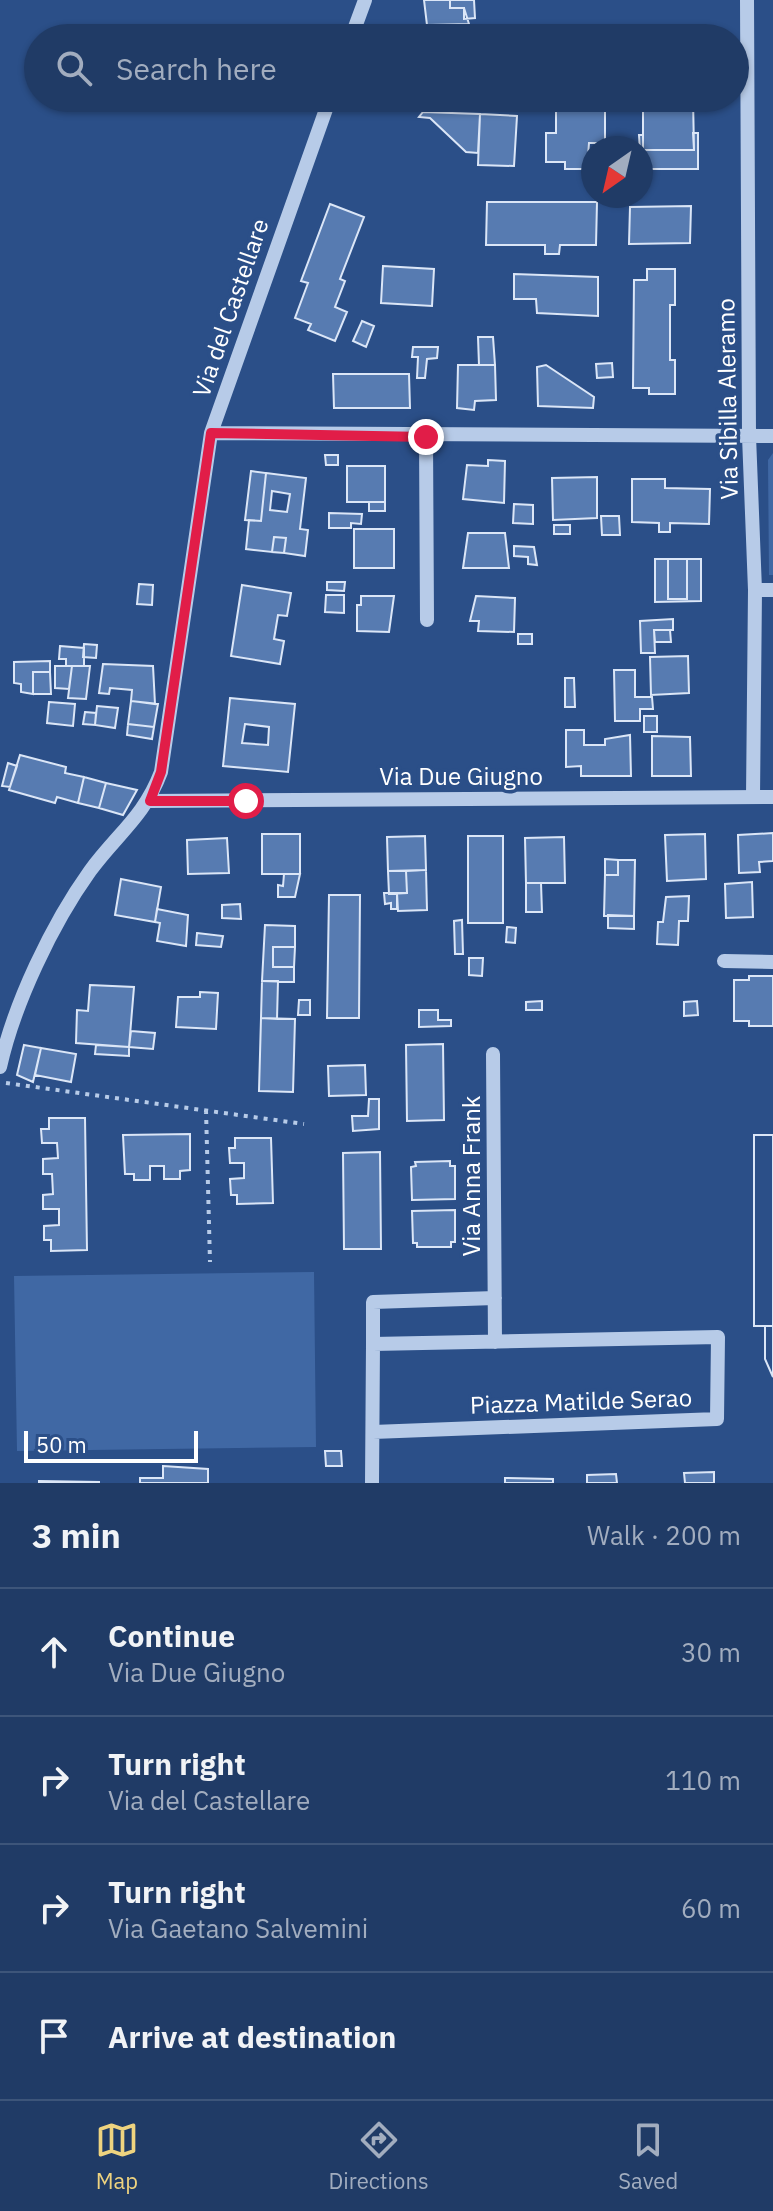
<!DOCTYPE html>
<html lang="en">
<head>
<meta charset="utf-8">
<style>
  :root { --surface:#203b66; --page:#2d466f; --text:#f1f3f6; --muted:#a2adbf; --line:#3d557a; --accent:#eed37f }
  body { margin:0; font-family:"IBM Plex Sans",sans-serif; background:var(--page); color:var(--text) }
  .compass { position:absolute; left:581px; top:136px; width:72px; height:72px; border-radius:50%; background:var(--surface); box-shadow:0 2px 6px #0004; rotate:214deg }
  .scale { position:absolute; left:24px; bottom:20px; width:174px; box-sizing:border-box; padding-left:8px; border:4px solid #fff; border-top:0; font-size:22px; line-height:28px; white-space:nowrap; color:#fff; -webkit-text-stroke:6px #2b4f88; paint-order:stroke }
  .stop { position:absolute; width:24px; height:24px; margin:-18px; border:6px solid #e11d48; border-radius:50%; background:#fff }
  .stop.end { background:#e11d48; border-color:#fff; box-shadow:0 2px 8px #0008 }
  .list { margin:0; padding:0; list-style:none }
  h2 { display:flex; justify-content:space-between; align-items:center; height:104px; margin:0; padding:0 32px; font-size:34px }
  h2 small { font-size:26px; font-weight:400; color:var(--muted) }
  .list li { display:grid; grid-template-columns:52px 1fr auto; gap:24px; align-items:center; box-sizing:border-box; height:128px; padding:0 32px; border-top:2px solid var(--line) }
  .list b { display:block; font-size:30px; white-space:nowrap }
  .list p { margin:0; font-size:26px; white-space:nowrap; color:var(--muted) }
  .list em { font-size:26px; font-style:normal; color:var(--muted) }
  .icon { flex:none; width:44px; height:44px; fill:none; stroke:currentColor; stroke-width:2; stroke-linecap:round; stroke-linejoin:round }
  .map { position:relative; flex:none; width:773px; height:1483px; overflow:hidden }
  .search { position:absolute; background:var(--surface); box-shadow:0 2px 6px #0004; left:24px; right:24px; top:24px; height:88px; display:flex; align-items:center; gap:20px; box-sizing:border-box; padding:0 28px; border-radius:44px; color:var(--muted); font-size:30px }
  .sheet { height:616px; background:var(--surface) }
  nav { display:flex; justify-content:space-around; align-items:center; box-sizing:border-box; height:112px; border-top:2px solid var(--line); background:var(--surface); font-size:22px; color:var(--muted) }
  nav a { display:grid; justify-items:center; gap:4px }
  nav .on { color:var(--accent) }
  .map>svg:first-child { display:block }
</style>
</head>
<body>
<div class="map">
<svg width="773" height="1483" viewBox="0 0 773 1483">
  <rect width="100%" height="100%" fill="#2b4f88"/>
  <path fill="#4068a4" d="M773,453V575H769L768,460Z
    M314,1272L316,1447L17,1451L14,1276Z"/>
  <path fill="#577bb1" stroke="#dbe6f7" stroke-width="2" fill-rule="evenodd" d="M424,0H450V8H464L469,24L427,25Z
    M450,0H474L475,18L464,19V8H450Z
    M581,98H605V143H589L587,169H565V162H546V133H556V110H574V106H581Z
    M643,98H693L694,150H643Z
    M423,112L480,114L478,153L466,152L430,118L419,117Z
    M480,114L517,116L514,166L478,165Z
    M693,133H698V169H641L639,135H643V150H694Z
    M487,202H597L596,245H560L559,254H545V245H486Z
    M330,204L364,217L340,279L345,281L335,307L347,312L335,341L308,330L311,324L295,318L308,283L301,281Z
    M691,206L690,243L629,244L630,207Z
    M383,266L434,269L432,306L381,303Z
    M647,269H675V305H670V360H675V394H649V388H633L634,280H647Z
    M514,274L598,277V316L537,313L536,299H514Z
    M362,321L374,326L366,347L353,341Z
    M478,337H493L495,365H479Z
    M413,347H438L437,358L427,359L425,378H417L418,357H412Z
    M612,363L613,377L597,378L596,364Z
    M458,365H495L496,400L475,401L474,410L457,408Z
    M546,365L594,397L593,408L538,406L537,367Z
    M333,374H409L410,408H334Z
    M325,455H338V465H326Z
    M488,460L505,461L504,503L463,499L467,465L488,466Z
    M347,466H385V502H347Z
    M251,471L266,473L261,521L245,520Z
    M266,473L306,478L300,529L308,530L305,556L284,553L286,538L274,537L272,552L246,549L249,520L261,521ZM272,491L290,494L287,512L270,510Z
    M597,477V518L553,520L552,478Z
    M632,479H665V488L710,489L709,524L670,523V532H659V523L632,522Z
    M369,502H385V511H369Z
    M514,504L533,505V524L513,523Z
    M329,513L362,514L361,524L351,523V528H329Z
    M601,516H619L620,535H602Z
    M554,525H570V534H554Z
    M354,529H394V568H354Z
    M468,533H505L509,568H463Z
    M274,537L286,538L284,553L272,552Z
    M514,546L534,547L537,565L528,564V557L514,556Z
    M655,559H668V599H687V559H701V601L655,602Z
    M668,559H687V599H668Z
    M327,582H345L344,591L327,590Z
    M139,584L153,585L152,605L137,604Z
    M242,585L291,593L287,616L278,615L274,639L284,641L280,664L231,656Z
    M326,595H344V613L325,612Z
    M361,596H394L389,632L357,631V605H361Z
    M476,596L515,598L514,632L478,631L479,621H470Z
    M673,619V630H654L655,653H641L640,621Z
    M654,630H670L671,642H655Z
    M518,634H532V644H518Z
    M84,644L97,645L96,658L83,657Z
    M60,646L84,648V666H66V659H59Z
    M688,656L689,693L651,695L650,657Z
    M50,661V672H33V694L21,692V684L14,683V662Z
    M103,664L153,666L155,704L131,701L132,690L110,688L109,694L99,693Z
    M55,666H72L69,689L55,688Z
    M72,666H90L86,699L68,698Z
    M614,670H635V697H652L653,709H640V721H615Z
    M33,672H50L51,694H33Z
    M565,678H574L575,707H565Z
    M230,698L295,704L288,772L223,766ZM245,724L269,727L268,745L242,743Z
    M131,701L158,704L154,727L128,724Z
    M49,702L75,704L73,726L47,723Z
    M97,706L118,708L115,728L95,725Z
    M85,712L96,713L95,725L83,724Z
    M644,716H657V732H644Z
    M128,724L154,727L152,739L127,735Z
    M566,730H584V745H605V739L630,735L631,776H581V766L566,767Z
    M652,736L690,737L691,776H652Z
    M20,755L66,767L65,773L84,777L78,803L57,797L55,803L9,790Z
    M8,763L17,766L10,787L2,786Z
    M84,777L106,783L99,808L78,803Z
    M106,783L137,790L123,815L99,808Z
    M773,833V861L759,862L760,872L739,873L738,835Z
    M262,834H300V874H262Z
    M705,834L706,879L667,881L665,835Z
    M425,836L426,870L388,871L387,837Z
    M468,836H503V923H468Z
    M564,837L565,883H526L525,838Z
    M227,838L229,873L188,874L187,840Z
    M605,859L618,860V875H605Z
    M618,860H635L634,916H604L605,875H618Z
    M426,870L427,910L398,911L397,893H407L406,871Z
    M388,871H406L407,893L389,894Z
    M284,874H300L295,897H278V885L283,886Z
    M121,879L161,887L155,922L115,915Z
    M752,882L753,917L726,918L725,884Z
    M526,883H541L542,912H526Z
    M384,893H397V909H391V903L385,904Z
    M329,895H360L359,1018H327Z
    M689,896L688,921H679L678,945L657,944L658,922H663L666,897Z
    M240,904L241,919L222,918V905Z
    M157,909L188,915L186,946L157,941L160,923L155,922Z
    M608,915L634,916V929L608,928Z
    M462,920L463,954H455L454,921Z
    M265,925L295,926V947H273V967H294V982L262,981Z
    M507,927L516,928L515,943L506,942Z
    M197,933L223,936L221,947L196,945Z
    M273,947H295L294,967H273Z
    M469,958H483L482,976L469,975Z
    M749,976H773V1026H749V1021H734V980H749Z
    M262,981H278L277,1019L261,1018Z
    M90,985L134,987L129,1047L76,1043L77,1010L88,1011Z
    M200,992L218,993L216,1029L176,1027L178,997H200Z
    M299,1000H310V1015H298Z
    M542,1001V1010H526V1002Z
    M697,1001L698,1015L684,1016V1002Z
    M419,1010H438V1020H451V1026L419,1027Z
    M261,1018L295,1019L293,1092L259,1091Z
    M131,1031L155,1033L153,1049L129,1047Z
    M443,1044L444,1120L407,1121L406,1045Z
    M24,1045L41,1048L33,1082L17,1075Z
    M96,1045L129,1047V1056L95,1054Z
    M41,1048L76,1054L71,1082L35,1075Z
    M365,1065L366,1095L329,1096L328,1066Z
    M369,1099H379V1129L353,1131L352,1116H368Z
    M49,1118H85L87,1250L51,1251V1240H44V1226L59,1225V1209H43V1195L53,1194L52,1174H43V1159L58,1158L57,1143H42L41,1129H49Z
    M190,1134V1170L180,1171V1179H164V1166H150V1180H134V1174H125L123,1135Z
    M754,1135H773V1326H754Z
    M754,1135H773V1377L765,1359V1326H754Z
    M235,1138H271L273,1203L237,1204V1195H231L230,1179L244,1178V1163H230L229,1148H235Z
    M380,1152L381,1249H344L343,1153Z
    M450,1161V1166H455V1199L412,1200L411,1167L416,1166L415,1162Z
    M455,1210V1242H451V1247H417V1243H413L412,1211Z
    M765,1326H773V1377L765,1359Z
    M325,1451H341L342,1466H326Z
    M163,1466L208,1469V1483H140V1478H163Z
    M714,1472V1483H685L684,1473Z
    M616,1474L617,1483H587V1475Z
    M505,1478L553,1479V1483H505Z
    M39,1481L99,1482V1483H39Z"/>
  <g fill="none" stroke-linecap="round" stroke-linejoin="round">
    <path stroke="#b7cbe8" stroke-width="4" stroke-dasharray="4 6" stroke-linecap="butt" d="M6,1083L304,1124
      M206,1110L210,1262"/>
    <path stroke="#b7cbe8" stroke-width="14" d="M747,0L749,436L755,590L753,797
      M351,38L365,0
      M211,433L773,436
      M426,437L427,620
      M755,590H773
      M150,801L773,797
      M724,961L773,962
      M493,1054L495,1342
      M0,1067C14,1004 52,924 90,871C117,834 144,817 161,772L211,433L330,98
      M373,1344V1302L495,1298
      M372,1483L373,1344L718,1337L717,1419L373,1432"/>
  </g>
  <g fill="none" stroke-linecap="round" stroke-linejoin="round">
    <path stroke="#e11d48" stroke-width="10" d="M246,801H150L161,772L211,433L426,437"/>
  </g>
  <g text-anchor="middle" stroke-width="7" stroke-linejoin="round" paint-order="stroke">
    <g font-size="24" fill="#fff" stroke="#2b4f88">
      <text transform="translate(231 308) rotate(-71)" y="8">Via del Castellare</text>
      <text transform="translate(728 399) rotate(-91)" y="8">Via Sibilla Aleramo</text>
      <text x="461" y="785">Via Due Giugno</text>
      <text transform="translate(472 1176) rotate(-90)" y="8">Via Anna Frank</text>
      <text transform="translate(581 1402) rotate(-2)" y="8">Piazza Matilde Serao</text>
    </g>
  </g>
</svg>
<svg class="compass" viewBox="-18 -18 36 36"><path d="M0-13l5 13h-10z" fill="#e53935"/><path d="M0 13l5-13h-10z" fill="#a2adbf"/></svg>
<div class="scale">50 m</div>
<div class="stop" style="left:246px;top:801px"></div>
<div class="stop end" style="left:426px;top:437px"></div>
<div class="search"><svg class="icon" aria-label="search" viewBox="0 0 24 24"><circle cx="10" cy="10" r="6"/><path d="M15 15l6 6"/></svg>Search here</div>
</div>
<section class="sheet">
<h2>3 min<small>Walk · 200 m</small></h2>
<ul class="list">
<li><svg class="icon" aria-label="ahead" viewBox="0 0 24 24"><path d="M12 20V5M6 11l6-6 6 6"/></svg><div><b>Continue</b><p>Via Due Giugno</p></div><em>30 m</em></li>
<li><svg class="icon" aria-label="right" viewBox="0 0 24 24"><path d="M7 20v-9h11M14 6l5 5-5 5"/></svg><div><b>Turn right</b><p>Via del Castellare</p></div><em>110 m</em></li>
<li><svg class="icon" aria-label="right" viewBox="0 0 24 24"><path d="M7 20v-9h11M14 6l5 5-5 5"/></svg><div><b>Turn right</b><p>Via Gaetano Salvemini</p></div><em>60 m</em></li>
<li><svg class="icon" aria-label="arrive" viewBox="0 0 24 24"><path d="M6 21V4h12l-3 4 3 4H6"/></svg><div><b>Arrive at destination</b></div></li>
</ul>
</section>
<nav>
<a class="on"><svg class="icon" aria-label="map" viewBox="0 0 24 24"><path d="M3 6l6-2 6 2 6-2v14l-6 2-6-2-6 2zM9 4v14M15 6v14"/></svg>Map</a>
<a><svg class="icon" aria-label="directions" viewBox="0 0 24 24"><path d="M12 3l9 9-9 9-9-9zM9 14v-3h6M13 9l2 2-2 2"/></svg>Directions</a>
<a><svg class="icon" aria-label="saved" viewBox="0 0 24 24"><path d="M7 4h10v16l-5-4-5 4z"/></svg>Saved</a>
</nav>
</body>
</html>
